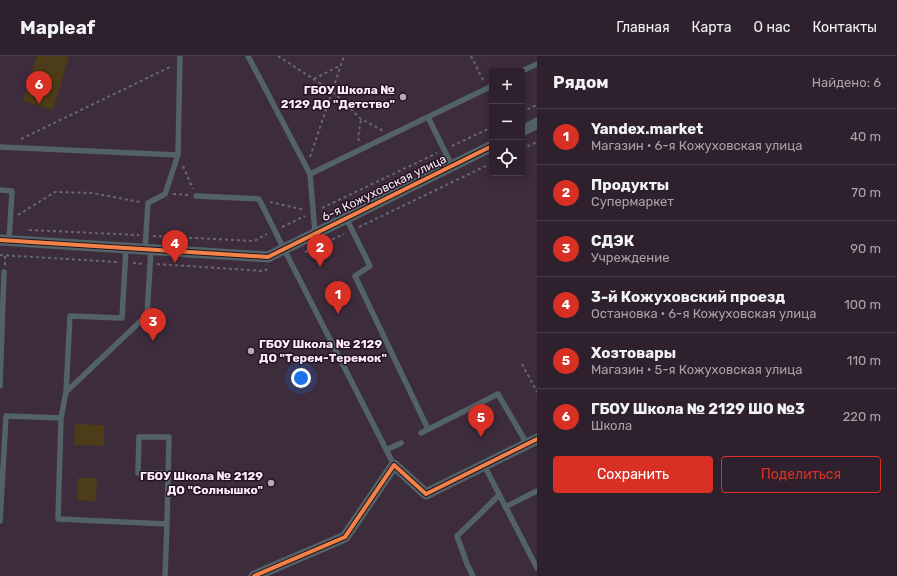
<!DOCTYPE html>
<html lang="ru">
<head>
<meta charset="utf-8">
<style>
  :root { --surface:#2e212d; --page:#3a2e39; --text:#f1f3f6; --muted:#a7a3aa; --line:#493e49; --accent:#d93025 }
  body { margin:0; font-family:Rubik,sans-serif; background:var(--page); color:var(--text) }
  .controls { position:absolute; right:12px; top:12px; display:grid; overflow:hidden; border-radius:4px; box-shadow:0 2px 10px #0003 }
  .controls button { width:36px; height:36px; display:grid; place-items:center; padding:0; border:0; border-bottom:1px solid var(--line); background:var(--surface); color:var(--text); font:20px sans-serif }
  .you { position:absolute; left:301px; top:322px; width:14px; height:14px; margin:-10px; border:3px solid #fff; border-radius:50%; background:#1a73e8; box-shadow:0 0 0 6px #1a73e833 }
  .badge { display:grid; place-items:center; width:26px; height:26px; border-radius:50%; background:var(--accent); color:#fff; font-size:13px; font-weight:700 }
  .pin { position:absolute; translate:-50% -33px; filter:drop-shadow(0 1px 2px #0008) }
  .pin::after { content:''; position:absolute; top:21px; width:14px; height:12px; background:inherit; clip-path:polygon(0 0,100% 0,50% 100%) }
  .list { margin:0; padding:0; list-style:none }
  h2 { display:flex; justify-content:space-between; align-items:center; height:52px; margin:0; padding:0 16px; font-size:17px }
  h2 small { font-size:13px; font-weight:400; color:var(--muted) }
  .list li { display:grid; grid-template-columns:26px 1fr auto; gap:12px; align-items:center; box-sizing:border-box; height:56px; padding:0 16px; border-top:1px solid var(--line) }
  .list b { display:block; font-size:15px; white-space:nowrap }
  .list p { margin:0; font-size:13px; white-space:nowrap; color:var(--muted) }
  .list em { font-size:13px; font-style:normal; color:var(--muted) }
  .actions { display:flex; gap:8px; padding:12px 16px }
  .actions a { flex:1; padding:9px 0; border:1px solid var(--accent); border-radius:4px; text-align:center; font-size:14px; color:var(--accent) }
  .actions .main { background:var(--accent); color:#fff }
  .icon { flex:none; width:22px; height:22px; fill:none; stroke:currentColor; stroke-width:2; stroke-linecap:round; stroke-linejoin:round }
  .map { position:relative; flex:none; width:537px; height:520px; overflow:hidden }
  header { display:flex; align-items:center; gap:24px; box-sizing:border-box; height:56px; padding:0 20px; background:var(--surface); border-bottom:1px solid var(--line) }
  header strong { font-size:19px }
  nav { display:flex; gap:22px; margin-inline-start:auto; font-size:14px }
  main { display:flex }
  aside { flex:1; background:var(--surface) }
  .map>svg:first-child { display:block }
</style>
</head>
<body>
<header>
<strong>Mapleaf</strong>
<nav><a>Главная</a><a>Карта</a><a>О нас</a><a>Контакты</a></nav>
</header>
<main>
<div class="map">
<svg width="537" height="520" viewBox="0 0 537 520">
  <rect width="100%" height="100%" fill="#3d2c3c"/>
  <path fill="#4c3c17" d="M37,0H69L53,54L23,45Z
    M75,368L104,369V390L74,389Z
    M78,422H97L96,445L77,444Z"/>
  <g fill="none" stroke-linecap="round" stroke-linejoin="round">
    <path stroke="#646971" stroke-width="2" stroke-dasharray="3 3" stroke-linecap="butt" d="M278,0L332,35L361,63L380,73L382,75
      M471,0L484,26
      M314,23L341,9
      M522,56L537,49
      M21,83L172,10
      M359,85L358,82L361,63
      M452,90L492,71
      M522,93L537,86
      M310,101L344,0
      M183,110L193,133
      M173,138L189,139
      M270,146L305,154
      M322,152L437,97
      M18,159L55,136L92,137L140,146
      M282,171L305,160
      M359,171L492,107
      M29,174L139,179
      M153,180L254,185L267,178
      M305,196L344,178
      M0,199L117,206
      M133,207L143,208
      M157,208L263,215L268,213
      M5,209V200
      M522,308L537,336"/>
    <path stroke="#526267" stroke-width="5.5" d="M248,0L310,118L315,177
      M522,15L537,8
      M428,61L452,110
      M0,91L178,99
      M310,118L492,30
      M0,134L12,135L9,185
      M196,140L259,143L284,193L394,409
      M346,162L370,210L355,220L428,373
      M145,193L148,147L165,138L178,99L180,0
      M0,330L4,216
      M66,336L70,260L122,262L126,192
      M61,362L58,463L167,468L165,520
      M421,377L498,338L527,388
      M386,394L401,387
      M484,409L537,512
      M505,451L537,435
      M0,465L6,360L61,362L66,336L147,259L151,194
      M167,468L169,381H139L138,417H168
      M473,520L467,508L457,480L478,460L499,439"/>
    <path stroke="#526267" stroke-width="11" d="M522,75L537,67
      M0,184L268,201L492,90
      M254,520L345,481L394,409L426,438L537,383"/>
    <g stroke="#221421" stroke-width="6">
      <path id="cycleway" d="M0,184L268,201L492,90
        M254,520L345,481L394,409L426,438L537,383"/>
    </g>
    <use href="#cycleway" stroke="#f48246" stroke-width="4"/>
  </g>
  <g fill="#baa7b8" stroke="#221421" stroke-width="1.5">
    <circle cx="403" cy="41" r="4"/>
    <circle cx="251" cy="295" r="4"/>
    <circle cx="271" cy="427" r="4"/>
  </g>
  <g text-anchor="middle" stroke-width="3" stroke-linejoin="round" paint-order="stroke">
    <g font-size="12" font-weight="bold" fill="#fde9fb" stroke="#221421" text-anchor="end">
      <text x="395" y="38">ГБОУ Школа №<tspan x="395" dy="14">2129 ДО "Детство"</tspan></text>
      <text x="259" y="292" text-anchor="start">ГБОУ Школа № 2129<tspan x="259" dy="14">ДО "Терем-Теремок"</tspan></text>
      <text x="263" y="424">ГБОУ Школа № 2129<tspan x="263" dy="14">ДО "Солнышко"</tspan></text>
    </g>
    <g font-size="12" fill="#fde9fb" stroke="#221421">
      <text transform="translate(384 132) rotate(-26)" y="4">6-я Кожуховская улица</text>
    </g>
  </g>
</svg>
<div class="controls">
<button>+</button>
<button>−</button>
<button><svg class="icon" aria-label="locate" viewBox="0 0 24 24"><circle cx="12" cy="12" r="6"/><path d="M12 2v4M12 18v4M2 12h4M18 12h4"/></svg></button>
</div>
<div class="you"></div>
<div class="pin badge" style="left:338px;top:258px">1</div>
<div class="pin badge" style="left:320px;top:211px">2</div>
<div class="pin badge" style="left:153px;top:285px">3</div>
<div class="pin badge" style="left:175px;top:207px">4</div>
<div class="pin badge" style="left:481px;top:381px">5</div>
<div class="pin badge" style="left:39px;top:48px">6</div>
</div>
<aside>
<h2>Рядом<small>Найдено: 6</small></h2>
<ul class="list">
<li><span class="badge">1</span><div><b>Yandex.market</b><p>Магазин · 6-я Кожуховская улица</p></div><em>40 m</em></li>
<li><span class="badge">2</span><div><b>Продукты</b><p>Супермаркет</p></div><em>70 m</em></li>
<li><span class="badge">3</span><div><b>СДЭК</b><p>Учреждение</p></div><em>90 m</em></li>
<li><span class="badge">4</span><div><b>3-й Кожуховский проезд</b><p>Остановка · 6-я Кожуховская улица</p></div><em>100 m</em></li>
<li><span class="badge">5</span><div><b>Хозтовары</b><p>Магазин · 5-я Кожуховская улица</p></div><em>110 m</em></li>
<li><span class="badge">6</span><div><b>ГБОУ Школа № 2129 ШО №3</b><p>Школа</p></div><em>220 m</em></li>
</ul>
<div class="actions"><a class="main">Сохранить</a><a>Поделиться</a></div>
</aside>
</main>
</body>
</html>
